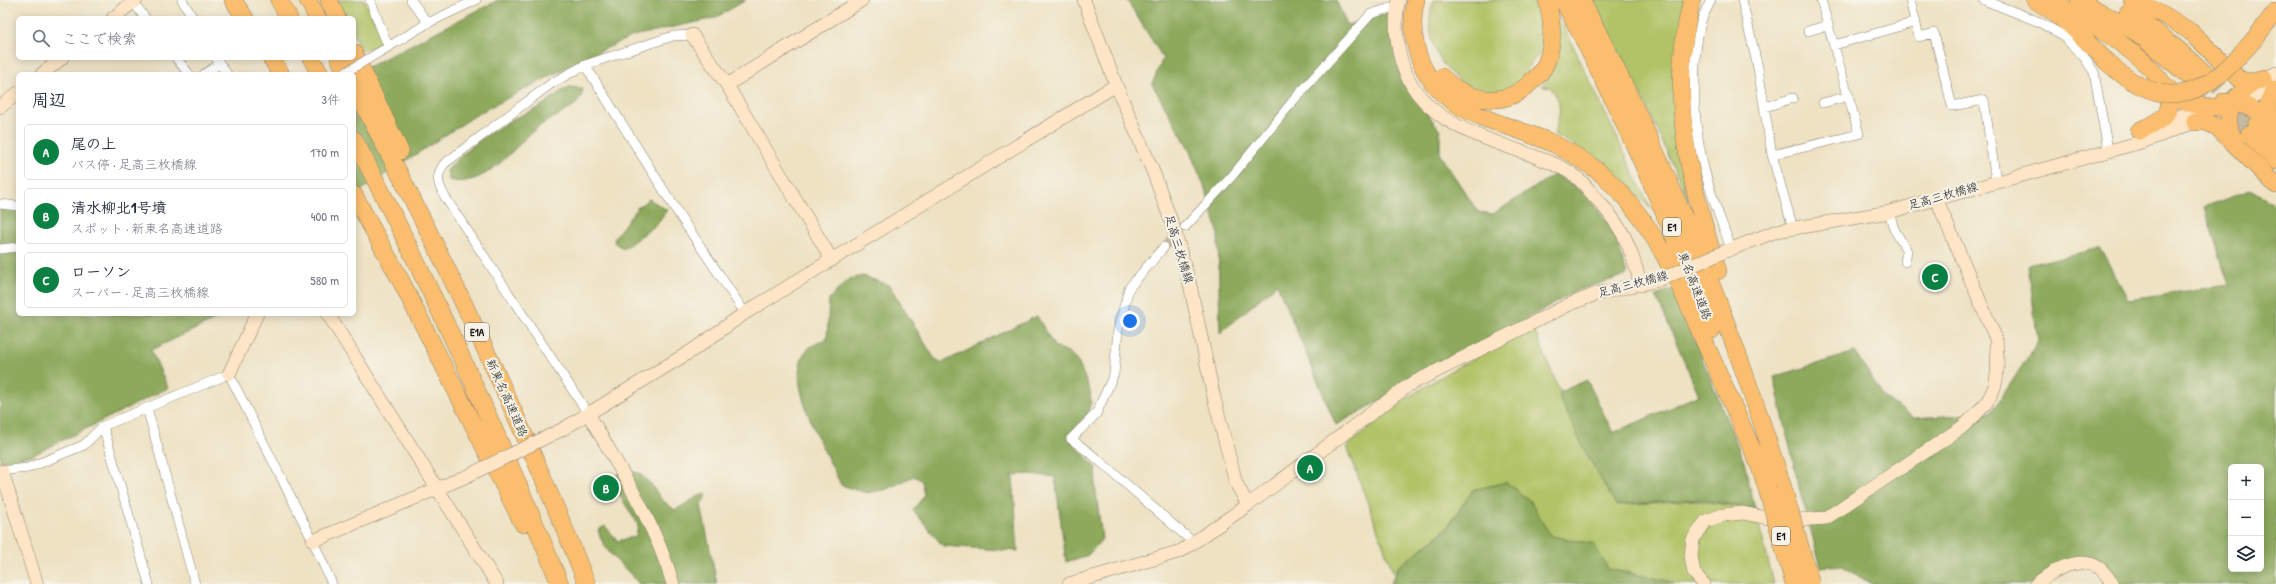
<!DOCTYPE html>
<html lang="ja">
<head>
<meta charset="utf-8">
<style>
  :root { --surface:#fff; --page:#f2f2f3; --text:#1f2937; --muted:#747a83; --line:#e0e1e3; --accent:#0b8043 }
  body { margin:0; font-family:"Patrick Hand","Klee One",sans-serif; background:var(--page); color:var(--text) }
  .controls { position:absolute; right:12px; bottom:12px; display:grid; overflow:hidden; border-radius:6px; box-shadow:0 2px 10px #0003 }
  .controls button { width:36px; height:36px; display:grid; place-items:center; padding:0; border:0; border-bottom:1px solid var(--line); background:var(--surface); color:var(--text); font:20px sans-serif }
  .you { position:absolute; left:1130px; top:321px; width:14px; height:14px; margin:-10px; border:3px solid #fff; border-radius:50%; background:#1a73e8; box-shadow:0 0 0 6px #1a73e833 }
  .badge { display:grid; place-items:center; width:26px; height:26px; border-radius:50%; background:var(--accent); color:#fff; font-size:13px; font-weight:700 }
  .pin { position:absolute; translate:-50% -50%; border:2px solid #fff; box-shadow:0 1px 4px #0006 }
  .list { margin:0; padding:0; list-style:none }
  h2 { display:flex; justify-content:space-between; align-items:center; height:52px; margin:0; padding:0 16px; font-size:17px }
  h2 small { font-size:13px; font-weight:400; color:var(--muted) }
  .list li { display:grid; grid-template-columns:26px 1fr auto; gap:12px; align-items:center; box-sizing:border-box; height:56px; margin:0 8px 8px; padding:0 8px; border:1px solid var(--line); border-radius:6px }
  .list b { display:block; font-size:15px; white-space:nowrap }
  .list p { margin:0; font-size:13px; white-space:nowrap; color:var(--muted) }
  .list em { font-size:13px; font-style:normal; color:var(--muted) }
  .icon { flex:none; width:22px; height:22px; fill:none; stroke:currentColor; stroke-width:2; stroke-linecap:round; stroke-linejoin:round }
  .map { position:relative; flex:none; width:2276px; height:584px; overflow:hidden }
  .search { position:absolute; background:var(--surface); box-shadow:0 2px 10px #0003; left:16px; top:16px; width:340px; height:44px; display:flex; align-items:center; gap:10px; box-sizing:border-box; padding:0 14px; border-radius:6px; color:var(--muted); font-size:15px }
  .panel { position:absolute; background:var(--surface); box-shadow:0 2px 10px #0003; left:16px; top:72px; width:340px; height:244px; border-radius:6px }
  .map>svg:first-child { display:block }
</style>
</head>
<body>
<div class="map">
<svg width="2276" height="584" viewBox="0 0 2276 584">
  <rect width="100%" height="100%" fill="#f7f3e8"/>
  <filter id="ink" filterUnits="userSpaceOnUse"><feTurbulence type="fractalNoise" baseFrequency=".025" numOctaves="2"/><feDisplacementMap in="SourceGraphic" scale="8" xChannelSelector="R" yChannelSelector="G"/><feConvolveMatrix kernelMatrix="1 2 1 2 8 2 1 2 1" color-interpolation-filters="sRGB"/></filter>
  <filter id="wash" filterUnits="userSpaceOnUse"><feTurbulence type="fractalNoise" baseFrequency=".012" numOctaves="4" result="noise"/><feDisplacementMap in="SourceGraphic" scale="16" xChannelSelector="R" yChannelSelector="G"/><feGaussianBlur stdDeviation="0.9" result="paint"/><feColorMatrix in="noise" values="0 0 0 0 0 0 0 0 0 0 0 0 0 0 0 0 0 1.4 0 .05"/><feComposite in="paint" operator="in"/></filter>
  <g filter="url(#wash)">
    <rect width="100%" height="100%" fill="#eee2c3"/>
    <path fill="#b1c366" stroke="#667041" d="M336,0H365L384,43L362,51L354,36V18H345Z
      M1434,0H1538L1545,30L1543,52C1523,63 1531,87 1498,91C1451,97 1418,40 1434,0Z
      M1593,0H1686L1676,136L1689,202L1648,109Z
      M1555,8L1651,209C1622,180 1591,154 1554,134C1560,113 1564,105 1550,87L1542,86L1556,61Z
      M1533,327L1560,392L1616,505L1694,500L1755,509L1774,584H1673L1669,581L1608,569L1594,544L1550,536L1529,501L1473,490L1446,529L1393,572L1347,446L1404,400L1450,371Z"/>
    <path fill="#8ca95b" stroke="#54623c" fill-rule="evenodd" d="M498,0H746L715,18L633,36L585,58L479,113L354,195V74Z
      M1127,0H1336L1347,25L1392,12L1400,79L1440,130V155L1478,212L1493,214L1555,174L1588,196L1614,231L1627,275L1578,290L1336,425L1277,284L1220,333L1218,232L1206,190L1187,145L1152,84L1163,58Z
      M569,87L583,88C582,91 582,97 580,99C572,111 548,119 537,128C513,147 485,190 449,180L447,171C464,149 489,133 513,119C522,114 532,112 541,106C551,100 558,92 569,87Z
      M2250,190L2276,205V584H2105L2092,555L2036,584H1871L1841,565L1821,567L1799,487L1774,377L1855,352L1884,397L1914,418L1991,413L2038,342L2028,265L2100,248L2128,299L2229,285L2204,207ZM2231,467H2261V569H2231Z
      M649,199L667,210L656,225L623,249L614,242L615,237L637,208Z
      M18,203V314H227L151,350L168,388L33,455L0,462V209Z
      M863,276L889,285L934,358L942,363L1037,316L1054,346L1070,353L1079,364L1090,391L1091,402L1087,415L1067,436L1097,469L1095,484L1102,539L1088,555L1066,562L1055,477L1030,474L1013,475L1018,551L943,546L913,510L924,496L922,481L914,476L887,489L867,493L841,485C828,456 782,381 806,351C811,345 820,342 827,339L829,299L849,279Z
      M1674,288L1744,462L1755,509L1698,499L1616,505L1586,453L1560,399V392L1587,380L1613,433L1699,395L1656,296Z
      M624,471L639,473L651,484L662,500L675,510C685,505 698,494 707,494L701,505L717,584H639C624,564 605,556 598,530L605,526L618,541L636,536L638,525L619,494L615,476Z
      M1506,482L1529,500L1551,536L1594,544L1608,569L1669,581L1673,584H1390L1398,567L1447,529L1473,490Z"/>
  </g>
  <g filter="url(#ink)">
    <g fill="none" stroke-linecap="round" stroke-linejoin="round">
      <path stroke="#c4baa2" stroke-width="9" stroke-dasharray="9 4.5" stroke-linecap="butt" d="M1164,247L1179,232"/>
      <path stroke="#c4baa2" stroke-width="17" stroke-dasharray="17 8" stroke-linecap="butt" d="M2208,76L2257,125
        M2196,82L2249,134"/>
      <g stroke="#857f70" stroke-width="10">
        <path id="street" d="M132,0L145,18
          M182,0L193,18
          M370,0L388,46
          M411,0L428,23
          M1711,0C1708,7 1703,15 1701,22C1691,62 1693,119 1702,159C1708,190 1721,219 1731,249
          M1742,0L1758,68L1772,155L1793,228
          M1910,0L1919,37L1934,33L1952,106L1984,100L1996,181
          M1984,0L2037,21L2061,34L2084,57L2094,72L2108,150
          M1808,31L1828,25
          M1834,45L1916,22
          M383,50L428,23L476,0
          M176,58L189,74
          M216,58L227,74
          M585,65L680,216L745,313
          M204,74L220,64
          M1823,103L1849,96
          M1765,107L1793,98
          M1772,155L1859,134L1821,0
          M0,204L18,206
          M1889,212L1894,229L1907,251L1905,262
          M1185,227L1233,175L1292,102L1371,14L1397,6
          M1164,247L1129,288L1118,330L1114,374L1096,414L1071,439L1095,457L1194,543
          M0,249L18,247
          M147,408L195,584
          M589,415L445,197C438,184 435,177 444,164L552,83L585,65L673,36L692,35
          M103,426L149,584
          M0,471L28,468L84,445L103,426L229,374L313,541L332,584"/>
      </g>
      <g stroke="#857f70" stroke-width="14">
        <path id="secondary" d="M1084,0L1116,85L1154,174L1174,229L1190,285L1214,398L1236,483L1248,505
          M1399,0C1394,18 1396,42 1401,60C1418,121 1479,136 1531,155C1546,161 1563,166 1575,176C1582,181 1588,189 1594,196C1624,229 1629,242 1641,285
          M113,18L136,0
          M692,35L727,85L832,260
          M42,74L62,58
          M2257,83L2276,73
          M727,85L862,0
          M2234,106L2276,86
          M0,107L18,93
          M2157,125L2206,106
          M1726,251L1777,231L1889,212L2145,141L2203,119
          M328,314L497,584
          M229,374L257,314
          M589,415C620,469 655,523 673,584
          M563,429L693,350L745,313L1116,85
          M2,471L37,584
          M313,541L467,476
          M1069,584L1181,551L1248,505L1409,385L1568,305L1596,294L1659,280
          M1704,584L1694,573L1691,556L1693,539L1706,521L1723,515L1743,513L1782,521L1826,518L1961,428C1997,397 2000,386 1996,339L1936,198
          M2036,584C2061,564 2094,549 2112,584"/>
      </g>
      <g stroke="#857f70" stroke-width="18">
        <path id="highway" d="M233,0L245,18
          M279,0L289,18
          M308,0L317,18
          M329,0L337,18
          M1416,0C1411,18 1413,37 1418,54C1438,118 1505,120 1556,145C1570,152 1586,162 1598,171C1650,215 1676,275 1702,336C1721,378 1739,420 1758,462
          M1563,0C1620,107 1668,217 1712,330
          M1581,0C1664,157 1731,321 1784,491
          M1692,0C1667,94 1689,181 1718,271
          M2035,0C2063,16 2084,38 2106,61
          M2048,0C2075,13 2183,72 2168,110C2165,120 2148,126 2139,131
          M2079,0L2136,32L2196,82
          M2133,0L2164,15L2191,32L2240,80L2253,82L2264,79
          M2128,13C2157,31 2183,53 2208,76
          M2256,37L2276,11
          M354,53L400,151
          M271,58L281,74
          M311,58L320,74
          M339,58L347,74
          M1442,77C1467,102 1505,109 1531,82C1537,77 1543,71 1546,63C1555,43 1552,20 1547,0
          M2166,86C2184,107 2204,108 2230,107
          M354,87C440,248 519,414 587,584
          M2223,102C2246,103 2259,111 2276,125
          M2195,122H2206L2217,127L2276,185
          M2275,124C2266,111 2265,101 2276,89
          M2257,125L2276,144
          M2249,134L2276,161
          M354,139C430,283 498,433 560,584
          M2236,143C2223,122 2228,102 2248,87
          M354,195L401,281L523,524
          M1755,452L1767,489"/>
      </g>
      <use href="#street" stroke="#fff" stroke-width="9"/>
      <use href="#secondary" stroke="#fde5c5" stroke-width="13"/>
      <use href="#highway" stroke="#fbbe6e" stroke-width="17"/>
      <g stroke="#857f70" stroke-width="10" stroke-linecap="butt">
        <path id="street-bridge" d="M343,74L383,50"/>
      </g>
      <g stroke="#857f70" stroke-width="14" stroke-linecap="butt">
        <path id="secondary-bridge" d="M1659,280L1726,251
          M467,476L563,429"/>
      </g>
      <g stroke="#857f70" stroke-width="18" stroke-linecap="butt">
        <path id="highway-bridge" d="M2106,61C2168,119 2209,94 2256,37
          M1767,489L1794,584
          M1784,491L1811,584"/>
      </g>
      <use href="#street-bridge" stroke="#fff" stroke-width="9"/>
      <use href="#secondary-bridge" stroke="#fde5c5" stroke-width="13"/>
      <use href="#highway-bridge" stroke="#fbbe6e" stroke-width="17"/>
    </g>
  </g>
  <g text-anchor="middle" stroke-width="4" stroke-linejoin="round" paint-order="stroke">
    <g fill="#f7f3e8" stroke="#5e5c59" stroke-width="1">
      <rect x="1663" y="218" width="18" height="18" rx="3"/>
      <rect x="465" y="323" width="24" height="18" rx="3"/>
      <rect x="1772" y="527" width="18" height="18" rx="3"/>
    </g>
    <g font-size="11" font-weight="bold" fill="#1c1c1c">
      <text x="1672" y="231">E1</text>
      <text x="477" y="336">E1A</text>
      <text x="1781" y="540">E1</text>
    </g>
    <g font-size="12" fill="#1c1c1c" stroke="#f7f3e8">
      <text transform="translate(1943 196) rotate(-16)" y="4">足高三枚橋線</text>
      <text transform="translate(1179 249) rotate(73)" y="4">足高三枚橋線</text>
      <text transform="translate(1633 284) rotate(-15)" y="4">足高三枚橋線</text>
      <text transform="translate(1695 286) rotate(69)" y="4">東名高速道路</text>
      <text transform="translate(507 398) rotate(66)" y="4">新東名高速道路</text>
    </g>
  </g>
</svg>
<div class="controls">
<button>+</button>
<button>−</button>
<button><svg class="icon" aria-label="layers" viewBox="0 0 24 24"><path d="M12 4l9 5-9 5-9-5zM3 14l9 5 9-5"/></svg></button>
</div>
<div class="you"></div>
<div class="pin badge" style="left:1310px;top:468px">A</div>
<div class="pin badge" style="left:606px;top:488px">B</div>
<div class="pin badge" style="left:1935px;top:277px">C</div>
<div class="search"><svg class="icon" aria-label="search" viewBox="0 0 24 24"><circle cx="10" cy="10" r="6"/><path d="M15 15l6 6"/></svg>ここで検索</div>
<section class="panel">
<h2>周辺<small>3件</small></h2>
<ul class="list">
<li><span class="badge">A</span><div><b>尾の上</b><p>バス停 · 足高三枚橋線</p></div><em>170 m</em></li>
<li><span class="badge">B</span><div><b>清水柳北1号墳</b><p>スポット · 新東名高速道路</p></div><em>400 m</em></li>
<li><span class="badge">C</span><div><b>ローソン</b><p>スーパー · 足高三枚橋線</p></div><em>580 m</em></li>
</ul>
</section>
</div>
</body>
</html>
